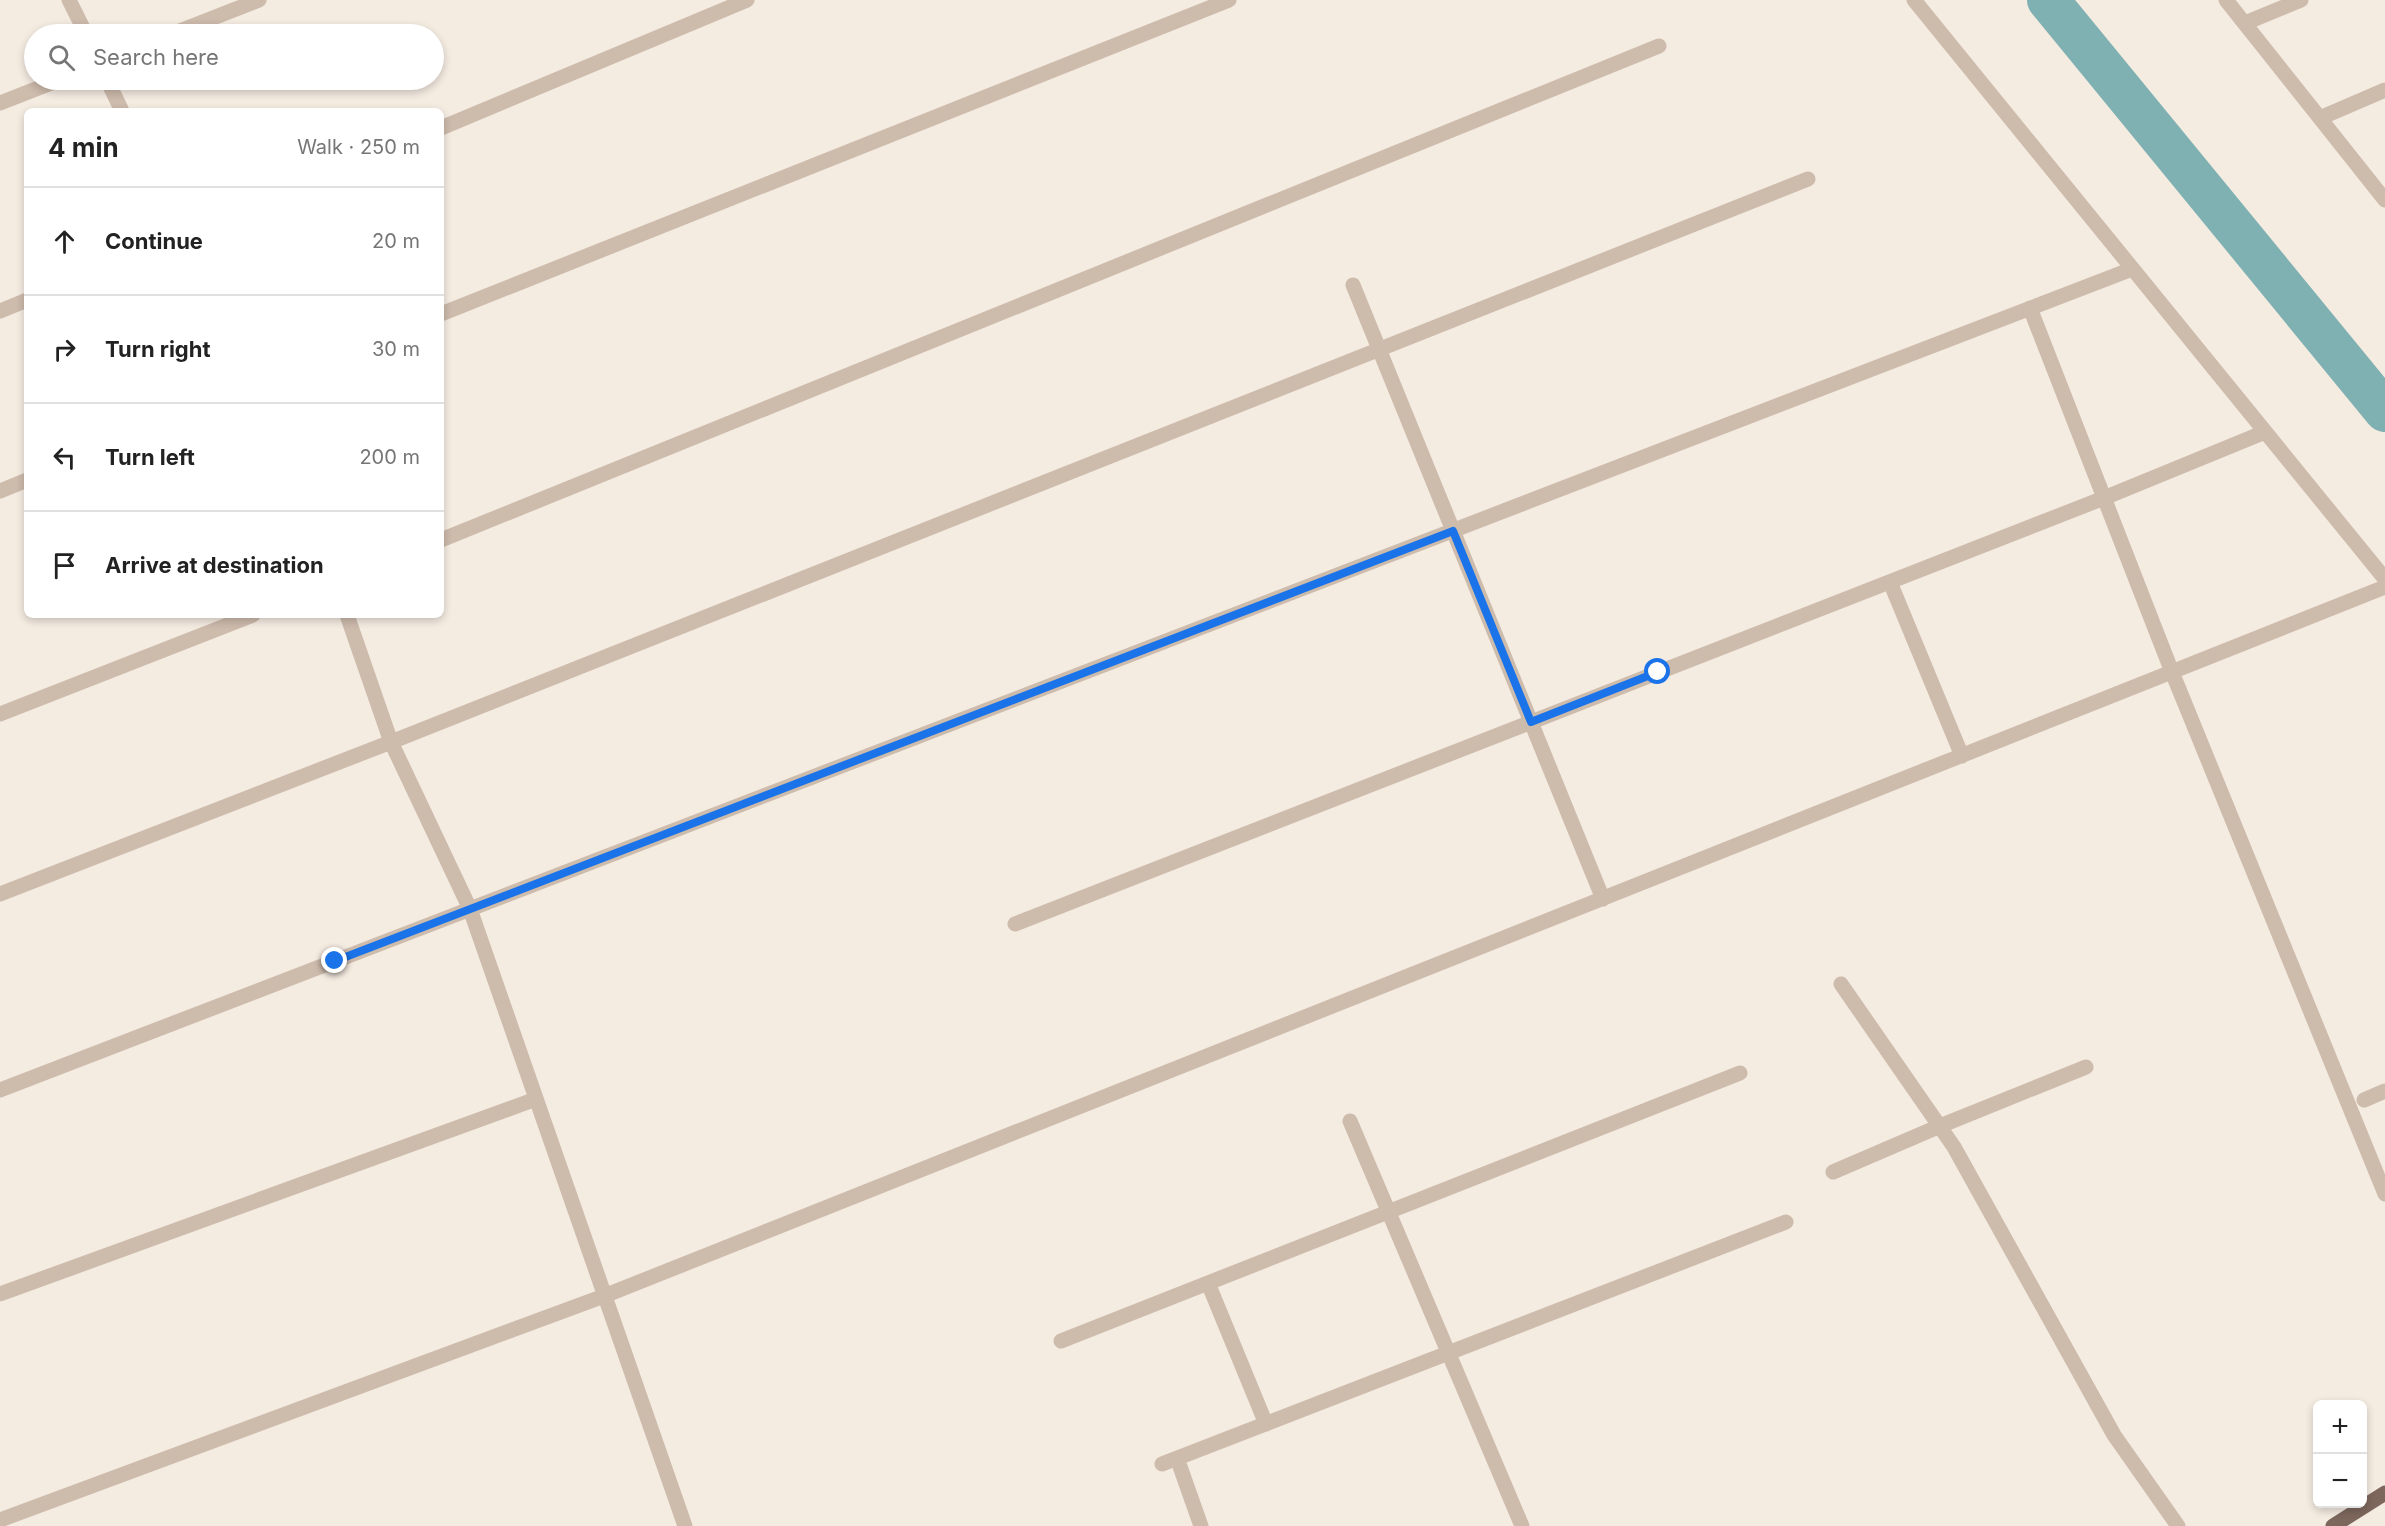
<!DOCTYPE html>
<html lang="en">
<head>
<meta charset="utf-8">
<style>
  :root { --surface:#fff; --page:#f6f6f6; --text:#222; --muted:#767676; --line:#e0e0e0 }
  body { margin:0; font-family:Inter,sans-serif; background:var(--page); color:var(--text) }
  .controls { position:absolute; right:18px; bottom:18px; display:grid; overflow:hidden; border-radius:9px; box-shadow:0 3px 9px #0003 }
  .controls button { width:54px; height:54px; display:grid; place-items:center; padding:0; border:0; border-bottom:2px solid var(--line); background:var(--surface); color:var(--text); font:30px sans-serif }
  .stop { position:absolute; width:18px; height:18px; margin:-14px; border:4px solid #1a73e8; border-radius:50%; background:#fff }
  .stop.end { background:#1a73e8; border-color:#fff; box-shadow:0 2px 6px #0008 }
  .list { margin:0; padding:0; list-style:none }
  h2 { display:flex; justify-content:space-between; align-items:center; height:78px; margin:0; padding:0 24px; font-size:26px }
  h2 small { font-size:20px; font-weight:400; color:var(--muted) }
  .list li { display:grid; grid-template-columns:39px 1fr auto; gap:18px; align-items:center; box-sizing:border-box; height:108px; padding:0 24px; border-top:2px solid var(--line) }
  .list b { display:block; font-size:22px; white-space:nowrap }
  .list em { font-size:20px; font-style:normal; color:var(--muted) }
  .icon { flex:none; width:33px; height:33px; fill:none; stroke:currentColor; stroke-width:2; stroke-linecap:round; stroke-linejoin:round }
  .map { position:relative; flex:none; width:2385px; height:1526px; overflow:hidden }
  .search { position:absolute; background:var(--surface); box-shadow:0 3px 9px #0003; left:24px; top:24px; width:420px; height:66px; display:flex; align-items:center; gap:15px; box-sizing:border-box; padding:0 21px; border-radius:33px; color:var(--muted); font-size:22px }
  .panel { position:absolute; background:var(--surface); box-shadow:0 3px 9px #0003; left:24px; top:108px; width:420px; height:510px; border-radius:9px }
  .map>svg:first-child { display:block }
</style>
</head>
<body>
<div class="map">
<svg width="2385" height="1526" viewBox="0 0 2385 1526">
  <rect width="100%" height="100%" fill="#f4ebe1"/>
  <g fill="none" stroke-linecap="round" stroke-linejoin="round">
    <path stroke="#7fb0b2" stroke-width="42" d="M2048,0L2385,411"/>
    <path stroke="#cdbbac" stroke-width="15" d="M69,0L86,34
      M1914,0L2385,579
      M2226,0L2385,200
      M2245,23L2301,0
      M172,34L259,0
      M107,80L122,111
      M0,103L59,80
      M2320,118L2385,90
      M441,128L747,0
      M1353,285L1603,899
      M2030,308L2172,672L2385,1194
      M0,311L27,300
      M441,314L1229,0
      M0,491L27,480
      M441,540L1659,46
      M1890,582L1962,756
      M347,615L391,742L470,909L685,1526
      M0,714L253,615
      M0,894L391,742L1808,179
      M1015,924L2104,498L2265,432
      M1841,984L1954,1147L2114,1435L2178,1526
      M0,1090L2132,269
      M2364,1100L2385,1091
      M1350,1121L1522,1526
      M1833,1172L1940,1126L2086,1067
      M1208,1283L1266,1424
      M0,1294L536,1099
      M1061,1341L1740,1073
      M1177,1458L1201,1526
      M1162,1464L1786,1222
      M0,1520L604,1296L2385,587"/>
    <path stroke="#7d675c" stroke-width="15" d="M2333,1526L2385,1493"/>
  </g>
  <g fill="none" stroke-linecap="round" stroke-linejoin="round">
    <path stroke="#1a73e8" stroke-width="8" d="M335,961L1453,531L1531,722L1658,672"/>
  </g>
</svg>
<div class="controls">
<button>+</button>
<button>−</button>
</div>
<div class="stop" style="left:1658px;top:672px"></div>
<div class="stop end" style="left:335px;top:961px"></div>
<div class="search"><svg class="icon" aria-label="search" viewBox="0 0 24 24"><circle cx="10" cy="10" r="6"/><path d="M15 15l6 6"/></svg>Search here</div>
<section class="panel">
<h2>4 min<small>Walk · 250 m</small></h2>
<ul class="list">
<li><svg class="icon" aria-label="ahead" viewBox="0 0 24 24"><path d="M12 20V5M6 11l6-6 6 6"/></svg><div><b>Continue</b></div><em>20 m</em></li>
<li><svg class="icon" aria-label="right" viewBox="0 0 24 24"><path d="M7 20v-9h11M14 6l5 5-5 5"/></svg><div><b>Turn right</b></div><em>30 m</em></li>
<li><svg class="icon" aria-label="left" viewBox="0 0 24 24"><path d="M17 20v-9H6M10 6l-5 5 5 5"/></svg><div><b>Turn left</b></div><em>200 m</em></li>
<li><svg class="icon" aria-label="arrive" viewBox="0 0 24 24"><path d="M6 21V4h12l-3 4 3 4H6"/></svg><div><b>Arrive at destination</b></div></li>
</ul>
</section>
</div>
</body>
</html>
